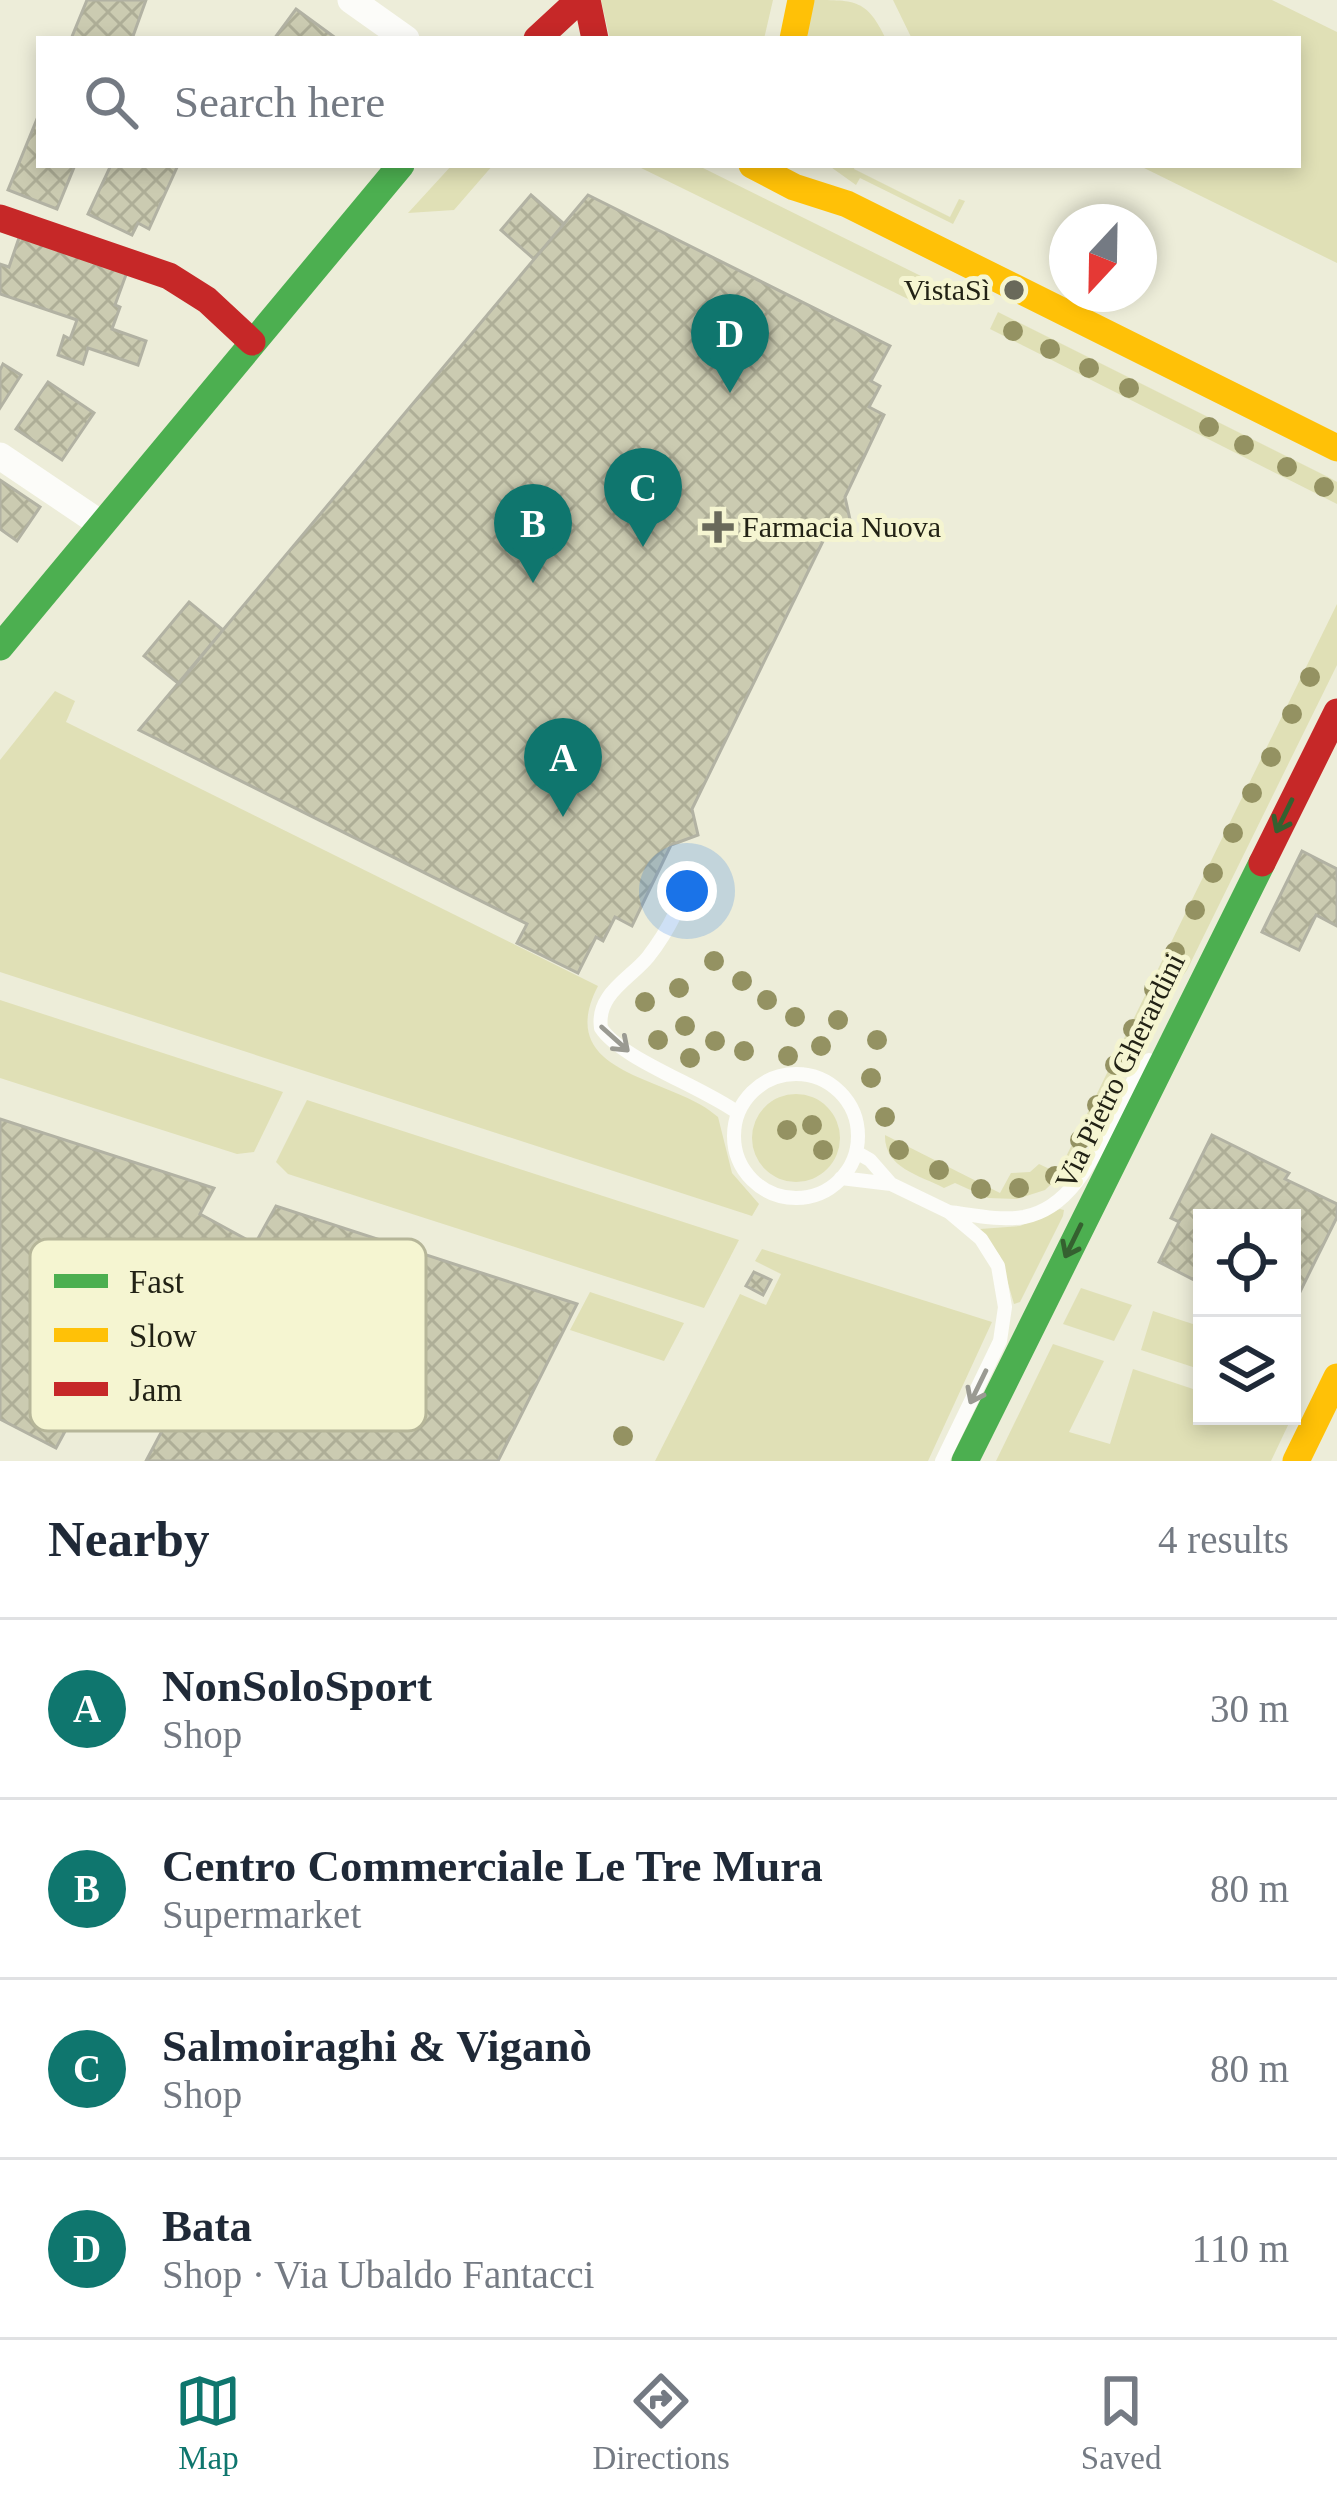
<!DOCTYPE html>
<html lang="en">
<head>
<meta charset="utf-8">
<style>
  :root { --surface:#fff; --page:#f6f6f7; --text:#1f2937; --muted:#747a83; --line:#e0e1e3; --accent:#0f766e }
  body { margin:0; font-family:"Times New Roman",serif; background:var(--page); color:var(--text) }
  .controls { position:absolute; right:36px; bottom:36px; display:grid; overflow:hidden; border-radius:0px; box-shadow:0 6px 18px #0003 }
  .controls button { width:108px; height:108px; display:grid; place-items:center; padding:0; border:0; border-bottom:3px solid var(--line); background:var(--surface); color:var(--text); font:60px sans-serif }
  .compass { position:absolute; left:1049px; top:204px; width:108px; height:108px; border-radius:50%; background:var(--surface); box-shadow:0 6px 18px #0003; rotate:202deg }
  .you { position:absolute; left:687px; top:891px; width:42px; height:42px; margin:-30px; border:9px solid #fff; border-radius:50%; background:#1a73e8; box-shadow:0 0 0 18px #1a73e833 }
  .badge { display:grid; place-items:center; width:78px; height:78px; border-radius:50%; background:var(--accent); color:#fff; font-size:39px; font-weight:700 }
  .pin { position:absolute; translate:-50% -99px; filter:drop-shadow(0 3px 6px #0008) }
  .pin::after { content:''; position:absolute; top:63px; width:42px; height:36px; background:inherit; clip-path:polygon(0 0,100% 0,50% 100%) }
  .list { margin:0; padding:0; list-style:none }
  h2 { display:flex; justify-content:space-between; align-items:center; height:156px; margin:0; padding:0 48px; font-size:51px }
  h2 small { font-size:39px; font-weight:400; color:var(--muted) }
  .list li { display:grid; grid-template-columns:78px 1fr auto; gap:36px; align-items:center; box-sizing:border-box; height:180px; padding:0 48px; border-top:3px solid var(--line) }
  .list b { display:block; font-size:45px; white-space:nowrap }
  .list p { margin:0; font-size:39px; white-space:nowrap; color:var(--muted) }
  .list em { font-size:39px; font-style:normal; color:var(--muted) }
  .icon { flex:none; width:66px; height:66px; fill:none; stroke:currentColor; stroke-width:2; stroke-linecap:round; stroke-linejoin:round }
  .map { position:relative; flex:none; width:1337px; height:1461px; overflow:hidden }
  .search { position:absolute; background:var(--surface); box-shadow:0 6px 18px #0003; left:36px; right:36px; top:36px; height:132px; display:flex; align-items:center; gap:30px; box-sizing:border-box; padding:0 42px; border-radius:0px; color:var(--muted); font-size:45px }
  .sheet { height:876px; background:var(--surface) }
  nav { display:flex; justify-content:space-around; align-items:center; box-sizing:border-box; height:168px; border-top:3px solid var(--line); background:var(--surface); font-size:33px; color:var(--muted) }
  nav a { display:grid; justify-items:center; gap:6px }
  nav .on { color:var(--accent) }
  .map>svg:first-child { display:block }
</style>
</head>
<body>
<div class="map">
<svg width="1337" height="1461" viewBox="0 0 1337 1461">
  <defs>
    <pattern id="building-cross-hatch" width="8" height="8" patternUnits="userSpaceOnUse" patternTransform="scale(3)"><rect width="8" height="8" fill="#cbcbb1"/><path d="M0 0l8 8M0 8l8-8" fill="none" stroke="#aeae97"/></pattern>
  </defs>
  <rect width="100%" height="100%" fill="#ededd9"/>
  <path fill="#e0e0b6" d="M601,0H773L764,39H610Z
    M812,0C857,0 867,0 886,39H807Z
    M893,0H1272L1337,32V263L1138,165H1298V39H912Z
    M452,165H493L454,210L408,213Z
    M635,165H697L925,278L914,302Z
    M828,165H855L854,169L950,217L959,199L965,201L953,224L860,178L856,185Z
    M998,312L1330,478L1337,482V504L990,329Z
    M1337,604V665L1187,970L1127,1053L1070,1166L1045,1190L1017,1199L988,1198L955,1183L944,1188C919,1175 884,1168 885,1135L1000,1193L1011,1173L1030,1172L1039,1164L1058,1173Z
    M55,691L75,701L66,722L598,986C551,1077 674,1076 718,1117L732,1173L759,1204L752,1216L0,972V760Z
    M0,1000L283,1092L254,1152L237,1154L0,1078Z
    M752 1138a44 44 0 1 1 88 0a44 44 0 1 1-88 0Z
    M307,1100L739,1240L704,1308L288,1174L276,1162Z
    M1060,1209L1064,1210L1063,1216L1020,1302L1014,1304L1000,1256L980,1229L1020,1226Z
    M762,1249L992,1322L928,1461H655L740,1294L766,1305L781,1274L755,1261Z
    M1081,1288L1132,1305L1114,1341L1063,1324Z
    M590,1292L684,1323L664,1361L570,1330Z
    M1153,1311L1202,1327V1370L1141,1350Z
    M1053,1344L1104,1361L1069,1432L1110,1444L1133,1369L1202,1392V1416H1275L1290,1421L1271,1461H996Z"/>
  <path fill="url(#building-cross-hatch)" stroke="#b2b2a3" stroke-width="3" fill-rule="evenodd" d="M87,0H146L132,39H71Z
    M296,9L337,39H274Z
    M39,114V165H75L57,209L8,190Z
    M111,165H178L149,229L138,223L132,235L88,214Z
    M531,195L564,224L534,259L501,230Z
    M588,195L890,346L871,381L880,386L869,407L884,415L845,497L851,524L826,535L692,809L698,835L671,845L632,926L615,917L603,941L596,937L578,973L517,943L527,924L139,730Z
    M20,235L127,272L115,305L120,307L112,329L146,341L138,365L88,348L83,364L58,355L64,336L70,339L77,320L0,294V264L9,267Z
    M3,364L21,375L0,408V370Z
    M48,382L94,413L62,460L16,429Z
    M0,480L40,507L17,541L0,529Z
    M189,602L223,630L179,684L144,656Z
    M1302,851L1337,869V926L1316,915L1299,950L1262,932Z
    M0,1119L214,1188L200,1214L255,1244L276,1206L577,1304L498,1461H146L163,1429L113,1403L107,1413L82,1400L56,1448L0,1419ZM168,1286L225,1315L198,1366L142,1338Z
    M1212,1135L1289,1173L1285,1179L1337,1204V1217L1292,1308V1218H1202V1284L1159,1262L1179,1222L1171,1218Z
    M754,1272L771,1280L763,1295L746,1286Z"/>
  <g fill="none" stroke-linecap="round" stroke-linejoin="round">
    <path stroke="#fcfcf9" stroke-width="14" d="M675,914C667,930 659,943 648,957C630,979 596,994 601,1028C621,1059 703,1087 738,1113
      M734 1136a62 62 0 1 1 124 0a62 62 0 1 1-124 0Z
      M856,1152L870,1160L891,1184
      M841,1178L891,1184L949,1212L981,1239L998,1266L1005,1307L1000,1341L942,1461
      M949,1212C973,1215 1000,1221 1024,1217C1092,1204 1107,1106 1149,1060"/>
    <path stroke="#fcfcf9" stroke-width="27" d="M351,0L406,39
      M0,456L101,524"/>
    <path stroke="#4caf50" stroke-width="27" d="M0,647L401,165
      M965,1461L1262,863"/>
    <path stroke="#ffc107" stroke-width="27" d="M793,39L801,0
      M752,165L794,187L847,204L1337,448
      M1296,1461L1337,1377"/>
    <path stroke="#c62828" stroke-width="27" d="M587,0L595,39
      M537,39L579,0
      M0,218L169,276L207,300L252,342
      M1262,863L1337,712"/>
  </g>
  <g fill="#949262">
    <circle cx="1013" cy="331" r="10"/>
    <circle cx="1050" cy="349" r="10"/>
    <circle cx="1089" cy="368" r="10"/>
    <circle cx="1129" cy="388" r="10"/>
    <circle cx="1209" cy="427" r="10"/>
    <circle cx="1244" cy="445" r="10"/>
    <circle cx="1287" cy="467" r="10"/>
    <circle cx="1324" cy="487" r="10"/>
    <circle cx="1310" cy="677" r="10"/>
    <circle cx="1292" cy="714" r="10"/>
    <circle cx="1271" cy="757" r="10"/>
    <circle cx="1252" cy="793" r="10"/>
    <circle cx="1233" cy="833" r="10"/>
    <circle cx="1213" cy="873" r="10"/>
    <circle cx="1195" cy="910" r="10"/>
    <circle cx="1175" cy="952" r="10"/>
    <circle cx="714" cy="961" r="10"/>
    <circle cx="742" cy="981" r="10"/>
    <circle cx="679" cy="988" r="10"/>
    <circle cx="1154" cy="989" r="10"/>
    <circle cx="767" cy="1000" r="10"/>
    <circle cx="645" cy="1002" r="10"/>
    <circle cx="795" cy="1017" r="10"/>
    <circle cx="838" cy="1020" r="10"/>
    <circle cx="685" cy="1026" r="10"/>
    <circle cx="1133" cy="1029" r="10"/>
    <circle cx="658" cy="1040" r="10"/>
    <circle cx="877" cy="1040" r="10"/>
    <circle cx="715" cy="1041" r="10"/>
    <circle cx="821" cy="1046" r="10"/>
    <circle cx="744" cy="1051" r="10"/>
    <circle cx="788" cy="1056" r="10"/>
    <circle cx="690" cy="1058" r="10"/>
    <circle cx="1115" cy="1065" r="10"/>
    <circle cx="871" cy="1078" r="10"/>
    <circle cx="1097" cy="1105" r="10"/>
    <circle cx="885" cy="1117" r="10"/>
    <circle cx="812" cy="1125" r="10"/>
    <circle cx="787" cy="1130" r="10"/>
    <circle cx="1080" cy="1140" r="10"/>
    <circle cx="823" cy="1150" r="10"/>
    <circle cx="899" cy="1150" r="10"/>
    <circle cx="939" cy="1170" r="10"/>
    <circle cx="1055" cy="1176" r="10"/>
    <circle cx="1019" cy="1188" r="10"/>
    <circle cx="981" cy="1189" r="10"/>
    <circle cx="623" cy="1436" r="10"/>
  </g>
  <defs><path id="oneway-shaft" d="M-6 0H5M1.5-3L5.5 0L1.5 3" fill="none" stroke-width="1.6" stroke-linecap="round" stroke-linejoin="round" transform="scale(3)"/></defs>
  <g stroke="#356130">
    <use href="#oneway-shaft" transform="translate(1284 816) rotate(116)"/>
    <use href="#oneway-shaft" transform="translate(1073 1241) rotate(116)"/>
  </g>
  <g stroke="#9a9a92">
    <use href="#oneway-shaft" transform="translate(615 1039) rotate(42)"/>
    <use href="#oneway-shaft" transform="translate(978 1387) rotate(116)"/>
  </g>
  <g fill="#69695a" stroke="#f5f5d1" stroke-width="4.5">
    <circle cx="1014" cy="290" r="12"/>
    <path d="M712 509h12v12h12v12h-12v12h-12v-12h-12v-12h12z"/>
  </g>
  <g text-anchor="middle" stroke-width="10" stroke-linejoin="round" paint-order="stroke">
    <g font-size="30" fill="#222215" stroke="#f5f5d1" text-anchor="end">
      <text x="990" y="300">VistaSì</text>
      <text x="742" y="537" text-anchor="start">Farmacia Nuova</text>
    </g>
    <g font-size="30" fill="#222215" stroke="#f5f5d1">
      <text transform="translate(1120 1071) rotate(-64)" y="10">Via Pietro Gherardini</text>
    </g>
  </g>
  <rect x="30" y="1239" width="396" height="192" rx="18" fill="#f5f5d1" stroke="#b6b699" stroke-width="3"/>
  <rect x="54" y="1274" width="54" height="14" fill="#4caf50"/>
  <rect x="54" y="1328" width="54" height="14" fill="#ffc107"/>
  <rect x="54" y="1382" width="54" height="14" fill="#c62828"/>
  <g font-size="33" fill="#222215">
    <text x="129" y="1293">Fast</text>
    <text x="129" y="1347">Slow</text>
    <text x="129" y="1401">Jam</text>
  </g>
</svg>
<div class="controls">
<button><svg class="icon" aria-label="locate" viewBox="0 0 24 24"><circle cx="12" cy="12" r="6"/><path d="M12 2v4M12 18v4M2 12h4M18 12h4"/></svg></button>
<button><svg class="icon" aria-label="layers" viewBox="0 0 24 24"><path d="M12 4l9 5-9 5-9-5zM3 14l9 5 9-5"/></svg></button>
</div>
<svg class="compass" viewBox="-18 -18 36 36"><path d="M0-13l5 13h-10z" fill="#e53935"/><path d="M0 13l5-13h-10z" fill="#747a83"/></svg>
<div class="you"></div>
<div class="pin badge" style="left:563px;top:817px">A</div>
<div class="pin badge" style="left:533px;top:583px">B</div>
<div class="pin badge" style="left:643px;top:547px">C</div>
<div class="pin badge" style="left:730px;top:393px">D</div>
<div class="search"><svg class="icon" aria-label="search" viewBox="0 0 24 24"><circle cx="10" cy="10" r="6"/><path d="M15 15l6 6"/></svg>Search here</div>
</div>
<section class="sheet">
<h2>Nearby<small>4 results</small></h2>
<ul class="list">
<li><span class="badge">A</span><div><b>NonSoloSport</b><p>Shop</p></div><em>30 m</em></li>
<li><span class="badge">B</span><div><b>Centro Commerciale Le Tre Mura</b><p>Supermarket</p></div><em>80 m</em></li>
<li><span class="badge">C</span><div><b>Salmoiraghi &amp; Viganò</b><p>Shop</p></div><em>80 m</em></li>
<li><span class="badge">D</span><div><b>Bata</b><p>Shop · Via Ubaldo Fantacci</p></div><em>110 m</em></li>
</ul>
</section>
<nav>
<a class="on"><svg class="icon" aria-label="map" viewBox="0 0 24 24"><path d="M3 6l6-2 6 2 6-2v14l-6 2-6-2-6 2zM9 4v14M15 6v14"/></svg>Map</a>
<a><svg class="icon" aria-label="directions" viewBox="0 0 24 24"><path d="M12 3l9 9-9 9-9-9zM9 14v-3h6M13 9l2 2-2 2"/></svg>Directions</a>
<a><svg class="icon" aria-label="saved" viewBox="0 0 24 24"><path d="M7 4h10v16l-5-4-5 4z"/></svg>Saved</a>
</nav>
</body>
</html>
